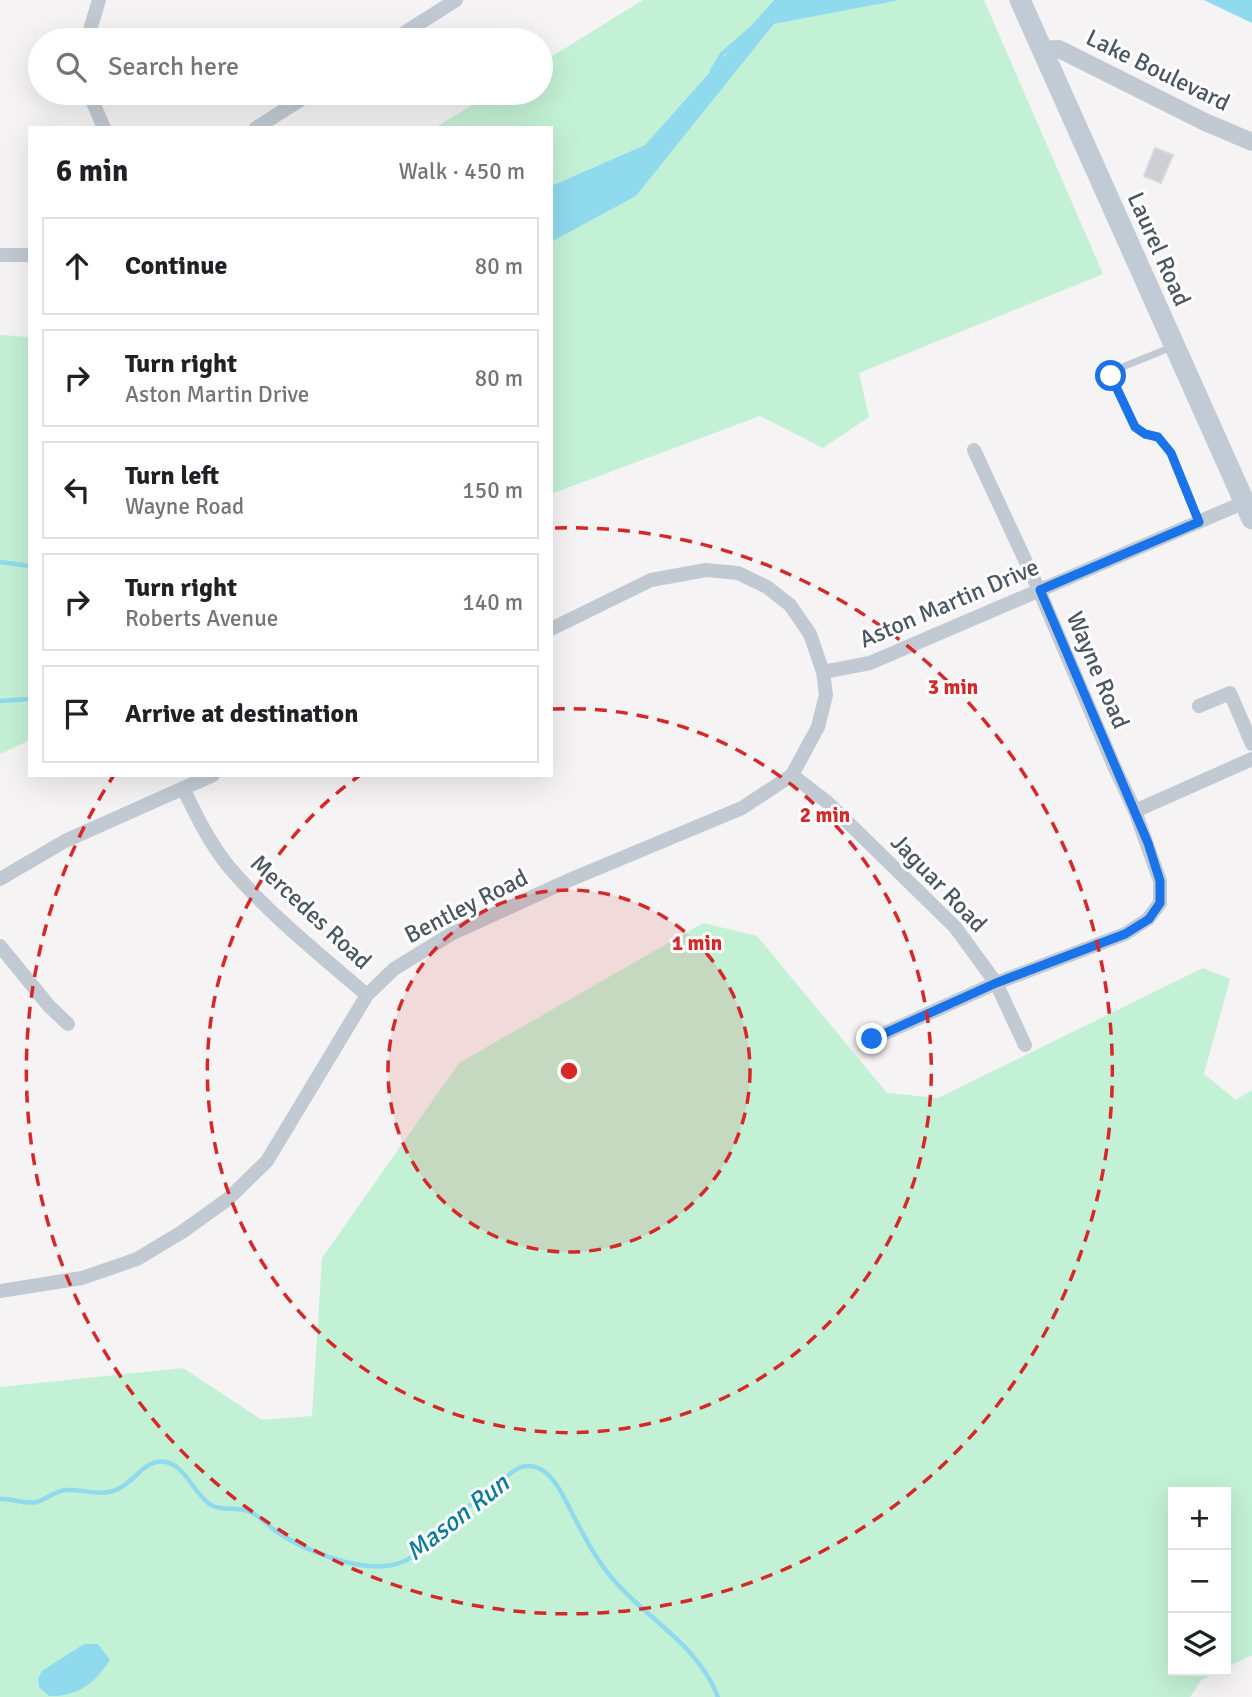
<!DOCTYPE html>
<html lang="en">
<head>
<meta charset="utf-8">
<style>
  :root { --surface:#fff; --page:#f2f2f2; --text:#202124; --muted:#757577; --line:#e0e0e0 }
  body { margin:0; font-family:Signika,sans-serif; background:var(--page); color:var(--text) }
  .controls { position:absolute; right:21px; bottom:21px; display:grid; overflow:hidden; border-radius:0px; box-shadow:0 7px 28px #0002 }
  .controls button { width:63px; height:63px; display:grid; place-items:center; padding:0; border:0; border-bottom:2px solid var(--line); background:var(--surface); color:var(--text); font:35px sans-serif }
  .stop { position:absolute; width:21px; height:21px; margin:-16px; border:5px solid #1a73e8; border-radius:50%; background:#fff }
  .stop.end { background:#1a73e8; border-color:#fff; box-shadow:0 2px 7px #0008 }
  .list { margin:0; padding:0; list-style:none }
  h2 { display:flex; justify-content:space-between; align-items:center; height:91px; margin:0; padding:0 28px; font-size:30px }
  h2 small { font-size:23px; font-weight:400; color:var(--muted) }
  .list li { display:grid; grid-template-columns:46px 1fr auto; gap:21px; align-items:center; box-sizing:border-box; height:98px; margin:0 14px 14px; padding:0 14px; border:2px solid var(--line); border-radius:0px }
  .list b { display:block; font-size:26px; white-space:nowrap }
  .list p { margin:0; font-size:23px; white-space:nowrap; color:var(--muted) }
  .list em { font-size:23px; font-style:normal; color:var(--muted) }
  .icon { flex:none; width:38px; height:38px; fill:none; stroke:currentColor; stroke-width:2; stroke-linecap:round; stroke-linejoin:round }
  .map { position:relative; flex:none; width:1252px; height:1697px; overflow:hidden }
  .search { position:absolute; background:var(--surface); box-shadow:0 7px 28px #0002; left:28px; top:28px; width:525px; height:77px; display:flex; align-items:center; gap:18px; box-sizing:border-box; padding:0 24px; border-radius:38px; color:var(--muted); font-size:26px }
  .panel { position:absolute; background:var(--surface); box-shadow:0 7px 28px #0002; left:28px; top:126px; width:525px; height:651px; border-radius:0px }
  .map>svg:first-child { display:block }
</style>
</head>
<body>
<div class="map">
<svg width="1252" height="1697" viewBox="0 0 1252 1697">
  <rect width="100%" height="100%" fill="#f5f3f3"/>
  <path fill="#c3f1d5" d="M643,0H774L645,145L551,186V128H434L492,93H541V63Z
    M900,0H984L1103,274L859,373L869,417L823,448L760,416L551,494V242L636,196L774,24Z
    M0,335L30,337V740L0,754Z
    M703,923L757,936L887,1093L938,1098L1203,968L1230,979L1204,1074L1236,1100L1252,1090V1655L1226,1668V1492H1173V1671H1220L1202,1679L1190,1697H0V1387L183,1368L262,1420L312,1416L322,1258L459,1063Z"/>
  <path fill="#90daee" d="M774,0H900L774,24L636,196L551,242V186L645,145Z
    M1204,0H1252V23Z
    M84,1644H98L110,1660C95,1683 78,1697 49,1696L39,1687L38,1679L42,1671Z"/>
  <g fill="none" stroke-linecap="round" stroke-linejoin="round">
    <path stroke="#90daee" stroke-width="4.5" d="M712,71L722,54L751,29
      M0,562L30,566
      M0,701L30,699
      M0,1499C12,1498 25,1505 37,1502C47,1499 55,1491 66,1490C82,1489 97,1496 113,1491C134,1485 144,1457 166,1462C186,1466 194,1495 211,1505C222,1511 236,1507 248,1511C260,1515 267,1525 277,1532C306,1551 358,1572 392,1565C422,1559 442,1530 463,1511C472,1503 483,1497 493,1490C503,1481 513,1467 527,1466C543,1465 552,1478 560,1490C576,1519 590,1552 612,1578C646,1619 698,1644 718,1697"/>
  </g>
  <path fill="#cdcfd5" stroke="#d7d9de" stroke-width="2" d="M1155,148L1173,155L1161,183L1144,176Z"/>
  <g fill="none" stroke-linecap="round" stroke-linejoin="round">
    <path stroke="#c1cad2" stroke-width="7" d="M1172,347L1125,366L1111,376L1135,427L1145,434L1158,437L1171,453L1199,522"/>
    <path stroke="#c1cad2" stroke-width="14" d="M87,40L99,0
      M393,40L456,0
      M89,93L104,128
      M256,128L311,93
      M0,255H30
      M823,672L870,663L1252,499
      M1199,706L1230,693L1252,744
      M792,775L827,802L955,927L996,983L1025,1045
      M183,788C196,815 210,844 229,867C270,915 319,954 367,995
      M1135,811L1252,759
      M0,879L65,841L213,775
      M0,946L49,1006L68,1024
      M872,1039L996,983L1125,934L1148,919L1160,903V881L1135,811L1114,766L1039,590L974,450
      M0,1291L82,1278L137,1259L182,1232L228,1199L267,1161L367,995L394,969L451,934L567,881L742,808L792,775L818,727L826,695L823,672L810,634L790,605L767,587L738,573L706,570L651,580L551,629"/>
    <path stroke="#c1cad2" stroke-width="18" d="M1041,50L1059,49L1205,122L1252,142"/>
    <path stroke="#c1cbd6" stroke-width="21" d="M1020,0L1252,519"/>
  </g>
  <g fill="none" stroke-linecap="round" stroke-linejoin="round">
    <path stroke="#1a73e8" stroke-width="9" d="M872,1039L996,983L1125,934L1149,919L1160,903V881L1148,843L1040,590L1199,522L1171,453L1158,437L1145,434L1135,427L1111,376"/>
  </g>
  <circle cx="569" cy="1071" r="181" fill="#d62828" fill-opacity=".12"/>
  <g fill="none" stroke="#d62828" stroke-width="3.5" stroke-dasharray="12 9">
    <circle cx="569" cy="1071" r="181"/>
    <path d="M553 709A362 362 0 1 1 359 776"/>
    <path d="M555 528A543 543 0 1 1 114 775"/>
  </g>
  <g text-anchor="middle" stroke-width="6" stroke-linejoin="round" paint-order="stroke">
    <g font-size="24" fill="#4a5661" stroke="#fff">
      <text transform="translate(1158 70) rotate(26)" y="8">Lake Boulevard</text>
      <text transform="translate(1159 249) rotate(66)" y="8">Laurel Road</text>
      <text transform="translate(949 603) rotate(-23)" y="8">Aston Martin Drive</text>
      <text transform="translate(1098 670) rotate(67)" y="8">Wayne Road</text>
      <text transform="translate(939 883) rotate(46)" y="8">Jaguar Road</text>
      <text transform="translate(466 906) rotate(-27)" y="8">Bentley Road</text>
      <text transform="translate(311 912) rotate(43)" y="8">Mercedes Road</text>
    </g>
    <g font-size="26" font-style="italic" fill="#0c7c9b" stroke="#fff">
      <text transform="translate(457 1517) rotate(-38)" y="9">Mason Run</text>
    </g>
  </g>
  <circle cx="569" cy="1071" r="10" fill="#d62828" stroke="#fff" stroke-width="3.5"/>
  <g font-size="21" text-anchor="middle" font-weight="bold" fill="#d62828" stroke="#fff" stroke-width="6" stroke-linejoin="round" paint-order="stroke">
    <text x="953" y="694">3 min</text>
    <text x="825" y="822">2 min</text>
    <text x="697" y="950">1 min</text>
  </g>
</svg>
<div class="controls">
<button>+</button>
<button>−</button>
<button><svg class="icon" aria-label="layers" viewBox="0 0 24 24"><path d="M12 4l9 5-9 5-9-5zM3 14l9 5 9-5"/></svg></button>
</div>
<div class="stop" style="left:1111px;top:376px"></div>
<div class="stop end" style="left:872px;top:1039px"></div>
<div class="search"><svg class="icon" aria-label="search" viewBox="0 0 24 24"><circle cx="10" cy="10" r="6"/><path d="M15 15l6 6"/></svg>Search here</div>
<section class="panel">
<h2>6 min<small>Walk · 450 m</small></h2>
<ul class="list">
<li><svg class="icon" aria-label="ahead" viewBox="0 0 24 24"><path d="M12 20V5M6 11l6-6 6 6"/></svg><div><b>Continue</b></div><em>80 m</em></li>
<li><svg class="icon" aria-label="right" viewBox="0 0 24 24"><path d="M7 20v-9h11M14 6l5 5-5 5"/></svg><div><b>Turn right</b><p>Aston Martin Drive</p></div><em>80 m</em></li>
<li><svg class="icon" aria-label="left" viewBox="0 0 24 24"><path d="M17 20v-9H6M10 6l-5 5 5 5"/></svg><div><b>Turn left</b><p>Wayne Road</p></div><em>150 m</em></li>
<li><svg class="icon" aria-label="right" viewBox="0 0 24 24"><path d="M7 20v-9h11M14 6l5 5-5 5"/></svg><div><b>Turn right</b><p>Roberts Avenue</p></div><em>140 m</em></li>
<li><svg class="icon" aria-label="arrive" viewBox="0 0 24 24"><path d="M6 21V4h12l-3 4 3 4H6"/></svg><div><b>Arrive at destination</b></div></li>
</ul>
</section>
</div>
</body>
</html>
